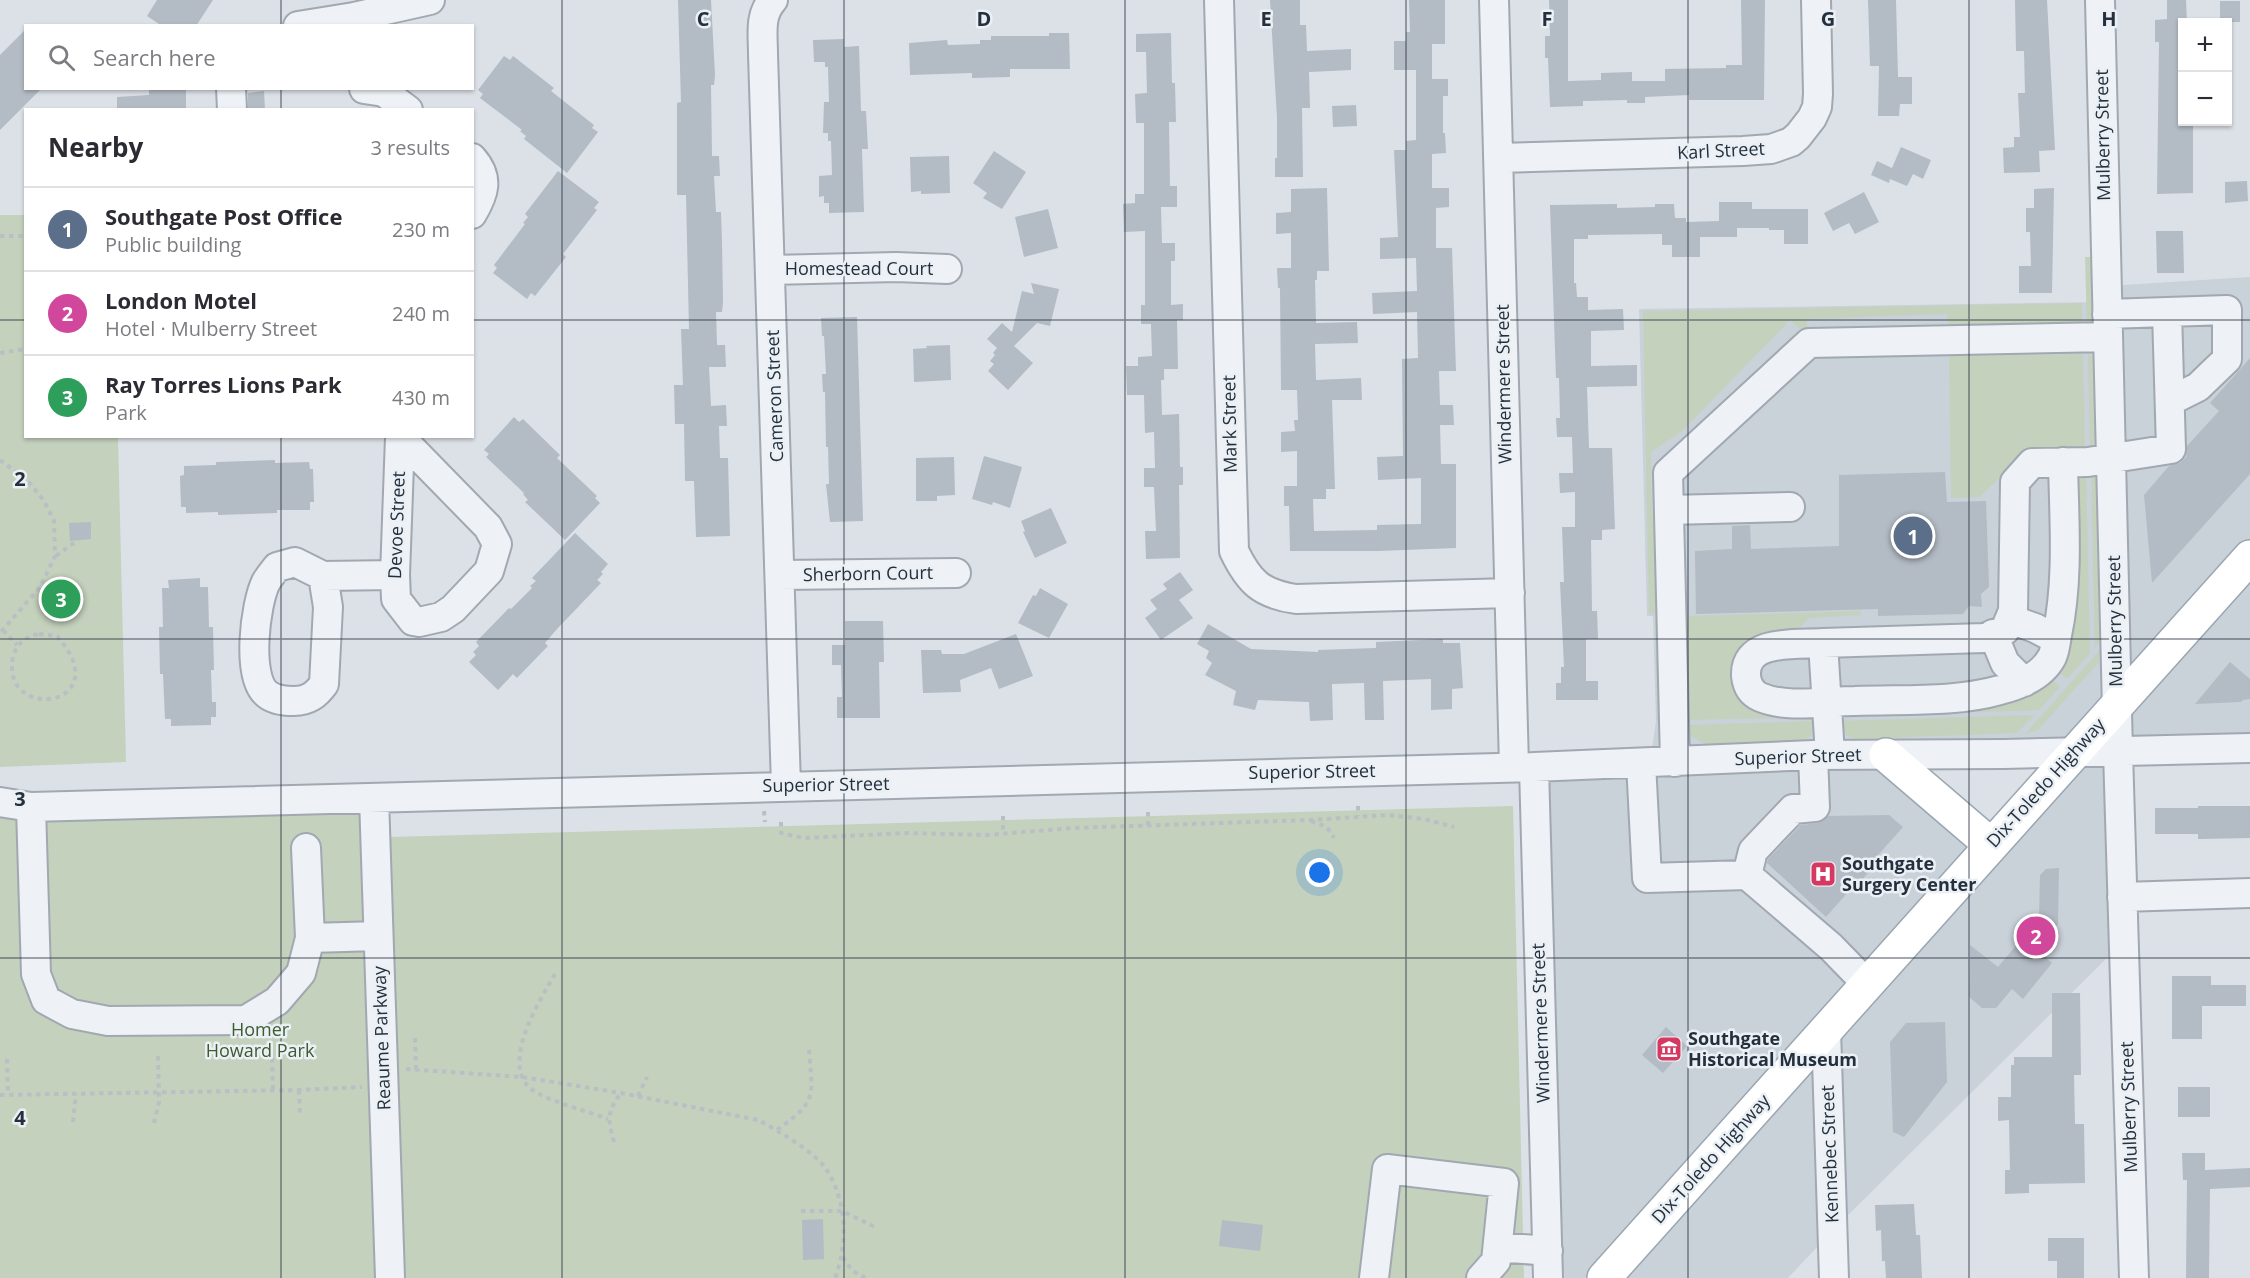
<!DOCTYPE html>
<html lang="en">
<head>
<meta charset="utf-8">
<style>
  :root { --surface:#fff; --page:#f2f2f3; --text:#2b2b33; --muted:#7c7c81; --line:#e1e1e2; --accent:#b45309 }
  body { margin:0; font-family:"Open Sans",sans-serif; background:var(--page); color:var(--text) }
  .controls { position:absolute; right:18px; top:18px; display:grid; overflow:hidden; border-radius:0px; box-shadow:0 2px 4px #0004 }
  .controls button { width:54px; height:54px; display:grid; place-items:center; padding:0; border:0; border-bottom:2px solid var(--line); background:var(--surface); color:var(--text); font:30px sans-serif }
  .you { position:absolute; left:1320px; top:873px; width:21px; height:21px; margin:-15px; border:4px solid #fff; border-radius:50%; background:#1a73e8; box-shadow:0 0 0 9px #1a73e833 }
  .badge { display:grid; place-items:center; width:39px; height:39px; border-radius:50%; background:var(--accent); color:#fff; font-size:20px; font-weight:700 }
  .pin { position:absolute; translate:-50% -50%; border:3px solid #fff; box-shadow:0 2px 6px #0006 }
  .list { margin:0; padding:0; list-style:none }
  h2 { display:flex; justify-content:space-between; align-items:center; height:78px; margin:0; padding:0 24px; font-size:26px }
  h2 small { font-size:20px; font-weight:400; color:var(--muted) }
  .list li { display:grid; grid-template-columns:39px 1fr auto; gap:18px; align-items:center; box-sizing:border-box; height:84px; padding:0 24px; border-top:2px solid var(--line) }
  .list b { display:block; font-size:22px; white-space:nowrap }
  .list p { margin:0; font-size:20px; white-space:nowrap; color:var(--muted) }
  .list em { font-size:20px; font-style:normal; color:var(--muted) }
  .icon { flex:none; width:33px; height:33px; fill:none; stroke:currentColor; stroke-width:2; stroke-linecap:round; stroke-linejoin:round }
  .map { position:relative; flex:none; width:2250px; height:1278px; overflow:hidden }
  .search { position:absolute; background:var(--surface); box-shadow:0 2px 4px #0004; left:24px; top:24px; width:450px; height:66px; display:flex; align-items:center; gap:15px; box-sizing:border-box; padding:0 21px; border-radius:0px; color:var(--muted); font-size:22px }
  .panel { position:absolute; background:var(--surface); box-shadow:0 2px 4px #0004; left:24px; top:108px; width:450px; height:330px; border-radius:0px }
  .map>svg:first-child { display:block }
</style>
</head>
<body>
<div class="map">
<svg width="2250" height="1278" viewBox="0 0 2250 1278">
  <rect width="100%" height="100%" fill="#dce1e7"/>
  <path fill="#c9d1d9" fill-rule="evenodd" d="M2250,277V748L2118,752L2124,941L1833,1230L1788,1278H1548L1534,767L1650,762L1656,721L1653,616H1647L1639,309L2107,302V286ZM2072,753L1991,845L1887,755Z"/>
  <path fill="#c4d1bc" d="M0,215H25L26,436L118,437L126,762L0,767Z
    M2085,257H2093C2093,276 2100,316 2087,331Z
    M2082,303V329L1948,334L1947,314L1807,319V335L1790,320L1682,431L1651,452L1652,512L1661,529L1663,721H1657L1655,614L1649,613L1643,311Z
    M2083,354L2085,454L2020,459L1979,497L1951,498L1949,356Z
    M2088,354C2092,357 2095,360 2095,365C2098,381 2099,444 2090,454Z
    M2091,472L2096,479L2099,642L2095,648Z
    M2086,473L2090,653L2067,679L2053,666L2072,476Z
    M1861,611L1860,615L1809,618L1800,627L1798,635L1737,672L1816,717L1685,720V620L1691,616Z
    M2100,650L2099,662L2038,730L2025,734Z
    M2045,674L2060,687L2039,710L1840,716Z
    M2034,715L2017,733L1856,739C1845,736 1842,732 1839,721Z
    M1817,721C1817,731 1811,738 1801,741L1705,744L1691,736L1686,725Z
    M389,801L390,837L1513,806L1524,1278H0V809Z"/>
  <path fill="#b3bbc4" d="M157,0H213L196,26H162L147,16Z
    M678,0H711L715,75L714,85H711L712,156H719L720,176H714L716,212H721L722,242L723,302L722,312H716L717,345H725L726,367H709L711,406L726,405L727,426H719L720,458H728L730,536L696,537L694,481H685L684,424H675L674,385H683L681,329H689L686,195H677V103L681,102Z
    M1270,0H1300V25H1306L1307,51L1351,49V70L1309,72L1310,108H1302L1303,177H1275V158H1277V118Z
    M1409,0H1445V44H1432V79H1448V96H1443V133H1445L1446,153L1432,154V188H1449V207L1436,208V248H1452L1456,371H1439L1440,405H1453L1454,425H1440L1441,464H1456V548L1378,551H1290L1289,506H1284V486H1297V451L1281,452V432L1295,431L1294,420H1298L1297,390H1281L1280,288H1278L1277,268H1291V233L1276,234V213L1291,212V189L1327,188L1329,271H1317V280H1315L1316,323L1357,322L1358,343L1315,344L1316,380L1361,378L1362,400H1332L1335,489H1326V499H1313L1314,531L1377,530V525L1421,524V478L1378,480L1377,457L1403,456L1402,359L1418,358L1417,312L1373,314L1372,293L1417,291L1416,258L1380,259V238L1398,237L1394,150H1406V141L1416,140V70H1394V41H1406V32H1410Z
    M1549,0H1568V81L1601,80V73L1632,72V81H1665V69L1726,68V65H1742L1741,0H1765L1764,100H1689V95L1645,97V103H1627V100L1583,101V106L1550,107L1548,58H1545V36H1550Z
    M1868,0H1896L1898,77H1912V104H1900L1899,116H1878L1879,66H1870Z
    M2015,0H2047L2055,150L2039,151L2040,172L2004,173L2003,148L2014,147V137H2020L2018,93H2025L2024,51H2016Z
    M2167,0H2186L2187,22H2182V122H2193V193L2157,194L2159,42H2155V20L2167,19Z
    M2220,1H2240V22H2220Z
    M26,29V88H42L0,130V55Z
    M1049,33H1069L1070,69H1010V77L972,78V73L910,75L909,43L947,40L948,45L980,44V40H991V36H1049Z
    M1171,33L1172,83H1175L1176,122H1169L1170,186H1177V207H1161L1162,243H1175V261H1171V305L1183,304V320H1177L1178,369H1164V380H1161L1162,415L1179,414L1180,467H1183V485H1179L1180,558L1146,559L1145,531H1156L1154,487H1144V468H1155L1154,432L1145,433L1144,395H1127L1126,366H1138V357L1152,356L1151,324H1141V305H1145V231L1124,232L1123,204L1135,203V194H1144V123H1136L1135,94L1147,93L1146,52H1136V34Z
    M844,39V47L859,46L861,111H866L868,149H862L864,212L829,213V203H824V196L819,197V176L832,175L831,141H828V133H823L824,102H829L828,67H825V62H814L813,40Z
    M504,56L510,60L513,56L554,88L551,91L594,125L592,128L598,132L567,173L524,139L526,136L520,131L522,130L480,98L483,94L478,90Z
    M149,88H186V110H117V97L149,95Z
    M264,91L265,110H248V93Z
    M1356,105L1357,126L1333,127L1332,106Z
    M1901,147L1931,160L1923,179L1913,174L1907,186L1890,179L1889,183L1871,175L1877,161L1892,168Z
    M994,151L1026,172L1002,209L983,198L987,193L973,183Z
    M949,156L950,193L921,194V191L911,192L910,157Z
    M558,171L599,202L594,208L597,210L563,254L566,257L535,296L531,293L527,299L493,273L497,268L494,265L525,224L523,223L528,217L525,214Z
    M2247,181L2248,201L2225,203V182Z
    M2054,188L2052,293H2019V266H2031L2030,232H2026V208H2034V189Z
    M1864,192L1879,222L1855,234L1849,223L1833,231L1824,213Z
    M1719,202H1752V209H1808V244H1784V230H1769V228H1737V237H1700V257H1672V245H1662V234L1588,235V239H1574V283H1576L1577,297H1588V310L1623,309L1624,330L1591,331V366L1637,365V386L1587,387L1589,448H1612L1615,529L1602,530V540H1591L1592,611H1597L1598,639H1586V681H1598V700H1556V683H1561V667H1564L1560,582H1564L1562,527H1575V492L1560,493L1559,473H1573L1572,437H1557L1556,418H1560L1559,378H1556L1550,205L1617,204V208L1655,207V204H1674L1675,218H1686V222L1719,221Z
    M1048,209L1058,248L1024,257L1015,217Z
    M2156,231H2183L2184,273H2157Z
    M1031,283L1059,289L1050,326L1037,323L1014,346L1033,363L1008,390L988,371L994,364L990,361L995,355L993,353L997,348L987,339L1002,323L1012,332L1022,291L1034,294Z
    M857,317L863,521L830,522L826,484H829L828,447H826L825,392H823L822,374H826L824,336H822L821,318Z
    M950,345L951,380L914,382L913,349L927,348L926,346Z
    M2250,358V474L2152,583L2144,495L2169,466L2180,463L2186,457L2187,446L2219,411L2210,403Z
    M514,417L519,422L523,419L560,455L557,458L597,496L595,498L600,503L565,540L525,502L528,500L523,494L524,493L486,457L489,454L484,450Z
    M984,456L1022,467L1010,508L993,502L992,505L972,499Z
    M954,457L955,495L937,496V501H916V458Z
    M275,460V463L309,462L310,469H313L314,502H310V510H277V513L218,515V512L186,513V507H181L180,476L184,475V466L216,465V462Z
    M1945,472L1947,502L1986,501L1989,587L1981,594L1982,607L1969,606L1963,614L1878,616V609L1696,614L1695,551L1732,549V526L1750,525L1751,549L1839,546V475Z
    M1051,508L1067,543L1035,558L1023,532L1025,531L1021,521Z
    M91,522V539L70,541L69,523Z
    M575,533L608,564L601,572L603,574L597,580L601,583L557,629L545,643L548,646L517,678L513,674L498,690L469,662L476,655L473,652L479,646L476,642L509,608L511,609L532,588L530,586L536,581L532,578Z
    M1180,572L1193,590L1179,600L1193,618L1161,640L1145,618L1157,609L1150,600L1167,589L1163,584Z
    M200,578V587H208L209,627H213L214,670H211L212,702H216V717H211V725L171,726V719H165L163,674H160L159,627H163L162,588H169L168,580Z
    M1040,588L1068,604L1049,638L1018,623L1033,595L1036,596Z
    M845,621H883L884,662H879L880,718H837V697H842L841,665H832V645H845Z
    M1208,624L1251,649L1318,652V650L1376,648V642L1443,639V643H1460L1463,688L1452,689V709L1431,710V679L1383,681L1384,720H1365L1364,683L1332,684L1333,720L1310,721L1309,702L1258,700L1255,710L1233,705L1236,691L1205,675L1212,663L1206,658L1209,651L1197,644Z
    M1016,634L1033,676L999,689L991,668L960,680L961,692L923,693L921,650H941L942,654H964Z
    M2230,662L2250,679V699L2243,700L2241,702L2195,704Z
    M2198,806H2250V838L2198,839V834H2155V808H2198Z
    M1889,815L1903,827L1872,862L1875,865L1858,884L1857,882L1826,917L1767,863L1768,859L1801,825L1817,823L1828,816Z
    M2059,868L2058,924L2036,950L2052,963L2023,999L2012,989L1996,1008H1982L1969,997L1970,945L1998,967L2039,918L2040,875L2046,869Z
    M2172,976H2211V985H2246V1006H2202V1039H2172Z
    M2052,993H2080L2081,1075H2074L2075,1124H2084L2085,1183L2029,1184V1193L2005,1194V1170H2010L2009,1120L1998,1121V1097H2011V1065H2014V1057H2052Z
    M1945,1022L1947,1082L1904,1137L1893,1132L1890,1042L1906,1023Z
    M1666,1027L1687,1046L1663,1073L1642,1055Z
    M2178,1087H2210V1117H2178Z
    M2182,1153H2205V1170L2250,1168V1187L2210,1189L2209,1278H2186L2187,1180H2183Z
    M1914,1204L1916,1235H1920L1922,1278H1886L1885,1261H1882L1881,1230L1876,1231L1875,1205Z
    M823,1219L824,1259L803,1260L802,1220Z
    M1222,1220L1263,1225L1260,1251L1219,1246Z
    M2048,1238H2084V1278H2057V1261H2048Z"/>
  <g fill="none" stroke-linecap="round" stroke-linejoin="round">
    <g stroke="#a1a8b1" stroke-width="32">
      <path id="minor" d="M773,0C759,15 763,35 763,54L786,786
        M1219,0L1234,551C1249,582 1261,594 1296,599L1510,593
        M1494,0L1514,767
        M2100,0L2118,752L2134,1278
        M298,26L354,17L430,0
        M231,88L232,110
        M364,89L384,92L408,110
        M472,158C490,178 484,194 472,214
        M1498,158L1743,151L1771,149L1791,142L1798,136L1812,118L1817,107L1818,94L1816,0
        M771,270L896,267L947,269
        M2167,312L2227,310V359L2198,387L2170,401
        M400,437L488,527L497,544L489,571L453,609L441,617L419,622L413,621L396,599L395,575Z
        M1669,510L1790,507
        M295,562L323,576L328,607L324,684C316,695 308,701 294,701C285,701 274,700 267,694C246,678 255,604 266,582C269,577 273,572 277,567Z
        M780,575L956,573
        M323,576L395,575
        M2010,619L2035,628L2056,639
        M1993,634L2005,663L2024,682
        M1823,643C1798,645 1744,638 1746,676C1747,685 1751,693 1760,697C1788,709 1825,701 1855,701C1902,699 1954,703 2000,690C2020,685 2042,676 2052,657C2055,651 2056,641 2057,635C2069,579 2064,519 2063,462
        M1830,755L1823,643L1984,638L2005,630L2013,611L2015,482L2032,463L2088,462L2171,449L2167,312L2107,314
        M1675,762L1668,473L1809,343L2108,337
        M1641,763L1647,878L1747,875L1831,947L1867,984
        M1534,767L1548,1278
        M374,798L390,1278
        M0,802L31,807L1534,767L1813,755L2004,754L2250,748
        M31,807L36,974L46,1000L72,1014L108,1021L246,1020L277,1001L301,973L310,938L306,848
        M1747,875L1753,851L1793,809L1815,807L1813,755
        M2122,897L2250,893
        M310,938L378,936
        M1826,1029L1834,1278
        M1498,1247L1548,1251
        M1374,1278L1387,1169L1504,1183L1496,1261L1481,1278"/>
    </g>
    <g stroke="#9aa7b3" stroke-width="36">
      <path id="major" d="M1886,755L1991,845
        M1604,1278L2250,557"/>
    </g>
    <path stroke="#babfc5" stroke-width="4" stroke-dasharray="4.5 4.5" stroke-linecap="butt" d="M0,236H26
      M0,353L26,349
      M0,460L27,480L44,501L54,521L55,556L40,587L0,633
      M56,556L78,540
      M3,630L17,645
      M39,634L57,636C120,707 0,724 13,657C17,643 25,637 39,634Z
      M1358,806V816
      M764,811L765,822
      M1148,812V825
      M1003,816V834
      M1311,821L1327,827L1334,838
      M781,822V833L804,838L907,833L987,835L1073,828L1310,820L1388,815L1424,819L1454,827
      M555,974C540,1000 497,1067 534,1091C556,1104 585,1110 608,1119
      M415,1038L416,1071
      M272,1058L273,1091
      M7,1059L8,1095
      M406,1069L522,1077L621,1093L758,1120C776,1129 816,1153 826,1169C847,1200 848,1244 835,1278
      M299,1090L300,1117
      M0,1095L299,1090L362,1087
      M638,1096L647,1077
      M73,1122L76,1094
      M154,1123L159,1102L158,1053
      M777,1130C819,1100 812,1097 809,1049
      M614,1142C608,1119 606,1113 621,1093
      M801,1211H842L877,1228
      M843,1257C849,1268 856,1276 869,1278"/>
    <use href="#minor" stroke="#eef1f5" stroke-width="28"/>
    <use href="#major" stroke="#fff" stroke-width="33"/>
  </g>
  <path fill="none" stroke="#25303e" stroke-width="1.5" stroke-opacity="0.55" d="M281,0V26M562,0V1278M844,0V1278M1125,0V1278M1406,0V1278M1688,0V1278M1969,0V1278M281,88V110M0,320H26M472,320H2250M281,436V1278M0,639H2250M0,958H2250"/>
  <defs>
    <g id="hospital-square" transform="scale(1.35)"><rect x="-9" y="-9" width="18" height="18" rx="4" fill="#d53860" stroke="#ebf0f5"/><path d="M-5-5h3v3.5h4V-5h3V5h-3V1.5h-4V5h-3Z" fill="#fff"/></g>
    <g id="museum-square" transform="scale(1.35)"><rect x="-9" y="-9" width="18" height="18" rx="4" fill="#d53860" stroke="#ebf0f5"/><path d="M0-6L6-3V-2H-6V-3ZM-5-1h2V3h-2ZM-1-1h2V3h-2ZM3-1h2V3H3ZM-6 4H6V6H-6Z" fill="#fff"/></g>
  </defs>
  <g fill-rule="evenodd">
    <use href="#hospital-square" x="1823" y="874"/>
    <use href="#museum-square" x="1669" y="1049"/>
  </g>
  <g text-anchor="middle" stroke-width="5" stroke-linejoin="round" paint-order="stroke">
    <g font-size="18" fill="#25303e" stroke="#ebf0f5">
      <text transform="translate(2103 135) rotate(-91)" y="6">Mulberry Street</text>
      <text transform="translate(1721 151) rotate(-3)" y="6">Karl Street</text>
      <text x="859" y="275">Homestead Court</text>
      <text transform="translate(1504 384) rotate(-91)" y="6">Windermere Street</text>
      <text transform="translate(775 396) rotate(-92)" y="6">Cameron Street</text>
      <text transform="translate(1230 424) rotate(-91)" y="6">Mark Street</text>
      <text transform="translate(397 525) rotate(-88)" y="6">Devoe Street</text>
      <text transform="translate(868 574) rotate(-1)" y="6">Sherborn Court</text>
      <text transform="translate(2115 621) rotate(-91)" y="6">Mulberry Street</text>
      <text transform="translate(1798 757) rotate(-2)" y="6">Superior Street</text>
      <text transform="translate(1312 772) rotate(-1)" y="6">Superior Street</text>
      <text transform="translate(2046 783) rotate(-48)" y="6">Dix-Toledo Highway</text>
      <text transform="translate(826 785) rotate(-1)" y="6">Superior Street</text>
      <text transform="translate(1541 1023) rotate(-92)" y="6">Windermere Street</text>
      <text transform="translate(382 1038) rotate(-92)" y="6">Reaume Parkway</text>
      <text transform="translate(2129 1107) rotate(-92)" y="6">Mulberry Street</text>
      <text transform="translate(1830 1154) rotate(-92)" y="6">Kennebec Street</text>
      <text transform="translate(1711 1159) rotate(-48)" y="6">Dix-Toledo Highway</text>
    </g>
    <g font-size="18" font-weight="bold" fill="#25303e" stroke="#ebf0f5" text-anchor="start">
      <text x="1842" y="870">Southgate<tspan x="1842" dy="21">Surgery Center</tspan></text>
      <text x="1688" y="1045">Southgate<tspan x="1688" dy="21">Historical Museum</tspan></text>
    </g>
    <g font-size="18" fill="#3d5a31" stroke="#ebf0f5">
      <text x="260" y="1036">Homer<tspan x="260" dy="21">Howard Park</tspan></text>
    </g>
  </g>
  <g font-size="20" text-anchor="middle" font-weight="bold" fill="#25303e" stroke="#ebf0f5" stroke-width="5" stroke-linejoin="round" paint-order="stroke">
    <text x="703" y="26">C</text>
    <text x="984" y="26">D</text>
    <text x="1266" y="26">E</text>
    <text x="1547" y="26">F</text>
    <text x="1828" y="26">G</text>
    <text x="2109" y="26">H</text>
    <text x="20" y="486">2</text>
    <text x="20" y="806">3</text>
    <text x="20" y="1125">4</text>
  </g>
</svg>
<div class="controls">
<button>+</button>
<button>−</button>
</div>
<div class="you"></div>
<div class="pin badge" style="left:1913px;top:536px;background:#5c6f8a">1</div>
<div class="pin badge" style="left:2036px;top:936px;background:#d1479c">2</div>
<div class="pin badge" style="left:61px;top:599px;background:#2e9e5b">3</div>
<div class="search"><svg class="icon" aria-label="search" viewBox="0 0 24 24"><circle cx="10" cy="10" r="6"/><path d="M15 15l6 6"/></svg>Search here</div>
<section class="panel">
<h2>Nearby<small>3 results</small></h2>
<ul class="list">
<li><span class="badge" style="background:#5c6f8a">1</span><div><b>Southgate Post Office</b><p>Public building</p></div><em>230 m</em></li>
<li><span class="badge" style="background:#d1479c">2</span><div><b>London Motel</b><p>Hotel · Mulberry Street</p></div><em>240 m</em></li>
<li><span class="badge" style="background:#2e9e5b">3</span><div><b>Ray Torres Lions Park</b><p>Park</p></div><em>430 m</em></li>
</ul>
</section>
</div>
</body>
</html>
